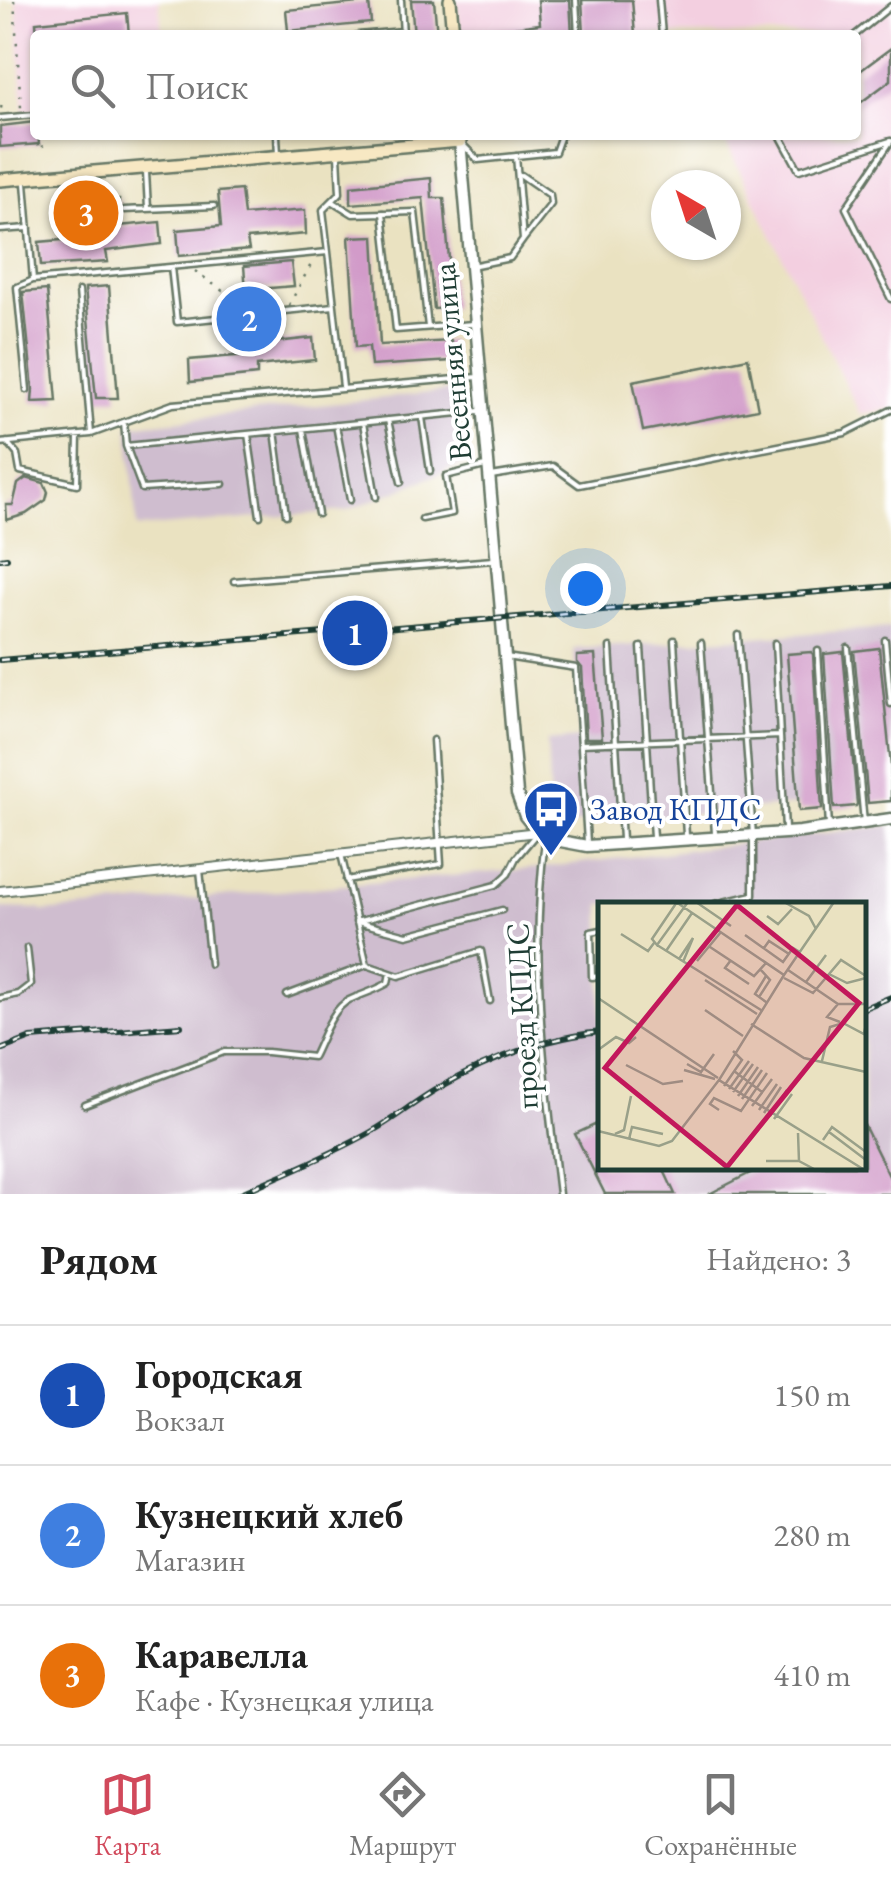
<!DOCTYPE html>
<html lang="ru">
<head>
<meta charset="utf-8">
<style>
  :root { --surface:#fff; --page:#f6f6f6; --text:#222; --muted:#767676; --line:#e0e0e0; --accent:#d1495b }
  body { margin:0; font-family:"EB Garamond",serif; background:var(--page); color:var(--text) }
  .compass { position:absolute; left:651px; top:170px; width:90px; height:90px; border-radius:50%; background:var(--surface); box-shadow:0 2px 8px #0004; rotate:321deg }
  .you { position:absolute; left:585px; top:588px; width:35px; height:35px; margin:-25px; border:8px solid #fff; border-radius:50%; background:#1a73e8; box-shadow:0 0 0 15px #1a73e833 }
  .badge { display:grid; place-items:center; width:65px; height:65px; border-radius:50%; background:var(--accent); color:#fff; font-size:32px; font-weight:700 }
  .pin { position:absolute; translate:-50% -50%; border:5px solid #fff; box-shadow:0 2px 10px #0006 }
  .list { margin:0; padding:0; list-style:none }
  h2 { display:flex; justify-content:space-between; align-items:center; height:130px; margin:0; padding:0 40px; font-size:42px }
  h2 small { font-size:32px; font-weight:400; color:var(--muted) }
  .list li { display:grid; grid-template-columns:65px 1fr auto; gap:30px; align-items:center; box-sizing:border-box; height:140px; padding:0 40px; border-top:2px solid var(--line) }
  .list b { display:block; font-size:38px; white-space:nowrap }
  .list p { margin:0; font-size:32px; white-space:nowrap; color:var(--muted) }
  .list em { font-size:32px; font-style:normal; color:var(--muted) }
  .icon { flex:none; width:55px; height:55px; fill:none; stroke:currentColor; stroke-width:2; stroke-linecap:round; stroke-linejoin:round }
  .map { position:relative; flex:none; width:891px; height:1194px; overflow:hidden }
  .search { position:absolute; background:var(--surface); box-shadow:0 2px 8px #0004; left:30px; right:30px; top:30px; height:110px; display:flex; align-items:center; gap:25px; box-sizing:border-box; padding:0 35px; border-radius:10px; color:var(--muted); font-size:38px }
  .sheet { height:550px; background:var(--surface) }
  nav { display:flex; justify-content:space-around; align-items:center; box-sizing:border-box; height:140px; border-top:2px solid var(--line); background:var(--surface); font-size:28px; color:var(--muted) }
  nav a { display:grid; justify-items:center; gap:5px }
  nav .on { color:var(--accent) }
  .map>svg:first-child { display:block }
</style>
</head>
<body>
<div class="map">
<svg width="891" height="1194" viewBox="0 0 891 1194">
  <rect width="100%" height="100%" fill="#fff"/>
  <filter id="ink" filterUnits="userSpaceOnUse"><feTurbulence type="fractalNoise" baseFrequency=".01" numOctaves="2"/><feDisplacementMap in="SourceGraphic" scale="20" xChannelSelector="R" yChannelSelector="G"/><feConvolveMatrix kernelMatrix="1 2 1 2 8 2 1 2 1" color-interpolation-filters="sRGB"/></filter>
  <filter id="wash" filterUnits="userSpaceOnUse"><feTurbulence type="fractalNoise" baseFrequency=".0048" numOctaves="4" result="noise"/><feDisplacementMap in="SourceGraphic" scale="40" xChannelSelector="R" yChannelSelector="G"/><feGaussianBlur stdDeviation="2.25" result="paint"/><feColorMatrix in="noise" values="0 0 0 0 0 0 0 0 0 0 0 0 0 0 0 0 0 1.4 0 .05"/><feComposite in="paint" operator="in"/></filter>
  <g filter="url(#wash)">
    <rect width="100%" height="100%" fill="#eae2c1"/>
    <path fill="#f3cfe0" d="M16,0H159L162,35H35V110L24,111Z
      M457,0H891V409L860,414L722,135H856V35H460Z"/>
    <path fill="#cfbdcf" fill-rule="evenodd" d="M457,390L464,464L346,511L137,528L128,426Z
      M891,628V797L551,826L547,741L579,738L574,649Z
      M891,825V1194H0V908L41,909L42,912L539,868ZM601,904H864V1166H601Z"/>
    <g id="blocks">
      <path fill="#d29bc9" d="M411,0H434L437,35H414Z
        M538,0H570L572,35H492V30L540,24Z
        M582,0H632L635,35H584Z
        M369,2L371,23L288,31L286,10Z
        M127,13L129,35H37L36,22Z
        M891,48V80L856,106V74Z
        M35,122V135H38L39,144L0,147V126Z
        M431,178L432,198H444L453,308L434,309L423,198L351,204V186Z
        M241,190L244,215L305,210L306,234L247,239L249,250L179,256L177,230L221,226L218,192Z
        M119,200L118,226L160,222L162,244L106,251L108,262L41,266L39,242L96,237L95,222L78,223L77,203Z
        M374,236L380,345L451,341L452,361L371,366L369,346L356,347L349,237Z
        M291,262L294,286L246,290L244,266Z
        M109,286L118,398H96L85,288Z
        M47,290L57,401L32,402L33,389L23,292Z
        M255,320L257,344L313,338L315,360L257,366V375L190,382L189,360L246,355L245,338L229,340L228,322Z
        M748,358L758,409L643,431L633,381Z
        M26,478L44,483L48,492L46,500L26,514L7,520L6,505H13L18,484Z
        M879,648L891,766V801L868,803L854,651Z
        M811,652L813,654L822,809L799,811L787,654Z
        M843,652L857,804L856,806L834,808L824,654Z
        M595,655L602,738H586L582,668L577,662V656Z
        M601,1122V1166H662L675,1194H605L575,1134Z
        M864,1125L891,1180V1194H709L764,1166H864Z"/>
    </g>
  </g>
  <g filter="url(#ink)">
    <use href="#blocks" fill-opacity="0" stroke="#667765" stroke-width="2.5"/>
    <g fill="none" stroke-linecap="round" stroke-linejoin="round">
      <g stroke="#667765" stroke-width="9">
        <path id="service" d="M401,0L403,35
          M576,0L578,35
          M659,0L662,35
          M358,35L403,31
          M855,35L891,6
          M0,118L35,115
          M277,135L278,155
          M780,135L799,170L890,141
          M891,141L846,208L891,299
          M464,146L478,160L555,152L561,135
          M146,172L148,208
          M521,175L550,195L551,204L523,240
          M25,183L33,280L17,287L27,390
          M332,201L353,214L415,212L428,327
          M124,210L214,206
          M383,213L396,330L473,324
          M0,230L29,228
          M328,252L343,387
          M471,266L510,258L523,240L516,156
          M171,267L177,322L334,306
          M33,280L328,252L323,210L340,193L338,155
          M79,291L91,434
          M422,417L430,471
          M388,420L401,482
          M124,422L126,446L142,489L223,484
          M363,423L376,497
          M336,425L350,500
          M303,429L318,514
          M275,431L286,515
          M248,434L260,516
          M7,442L17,454L20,471L77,484L78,435
          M0,443L91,434L173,404L478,377
          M126,446L479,411
          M491,476L553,466L579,485L845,433L891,410
          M422,519L452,513L446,476L485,466
          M234,581L493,560
          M674,640L686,835
          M885,640L891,704
          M701,643L715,833
          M775,643L785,829
          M610,647L622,839
          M641,647L653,837
          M848,648L864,823
          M818,651L829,826
          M506,657L576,668L587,842
          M581,744L780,736
          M545,841C529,958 545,1077 559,1194
          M200,870L210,964
          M346,880L441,864L433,740
          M715,904L753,895V835L738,635
          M356,922L496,885L508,874L516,858L536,834
          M361,923L407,935L502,910
          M601,930L591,932L592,977L601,976
          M367,965L399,976L481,951L490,1001
          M287,995L367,965L341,854
          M0,998L18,994L31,984L27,948
          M85,1105L224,1052H267L313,1057C322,1040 331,1009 349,1000C362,994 375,991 388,983L390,973"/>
      </g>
      <g stroke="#667765" stroke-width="12">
        <path id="minor" d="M0,891L538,832"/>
      </g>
      <g stroke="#667765" stroke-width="15">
        <path id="tertiary" d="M460,141L517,794L525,816L538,832L550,839L587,846L800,832L891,819"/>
      </g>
      <g stroke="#667765" stroke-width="16">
        <path id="secondary" d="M450,0L453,35
          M0,180L460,141V135"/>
      </g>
      <path stroke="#667765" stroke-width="2.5" stroke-dasharray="2.5 8" stroke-linecap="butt" d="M14,0L21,108
        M0,107L10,109
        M41,135L43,147
        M195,271L245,307
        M289,305L314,259"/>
      <use href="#service" stroke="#fff" stroke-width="4"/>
      <use href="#minor" stroke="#fff" stroke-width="8"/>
      <use href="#tertiary" stroke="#fff" stroke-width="10"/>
      <use href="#secondary" stroke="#f7e8c3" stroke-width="11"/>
      <g stroke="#1f3d34" stroke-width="6">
        <path id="rail" d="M0,559L7,558
          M0,660L891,586
          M864,1008L891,997
          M0,1050L31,1038L181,1026
          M239,1194C283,1174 329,1156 371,1132C396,1118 418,1099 442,1086C492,1058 543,1038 601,1032"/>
      </g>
      <use href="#rail" stroke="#fff" stroke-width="2.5" stroke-dasharray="8" stroke-linecap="butt"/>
    </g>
  </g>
  <defs>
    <g id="bus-pin" transform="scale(2.875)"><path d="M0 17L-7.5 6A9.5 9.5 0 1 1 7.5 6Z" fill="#1a4fb4" stroke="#fff"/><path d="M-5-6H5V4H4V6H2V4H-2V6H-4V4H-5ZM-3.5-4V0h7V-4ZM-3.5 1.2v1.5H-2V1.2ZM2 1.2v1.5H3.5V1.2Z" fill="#fff"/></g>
  </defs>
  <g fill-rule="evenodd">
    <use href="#bus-pin" x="551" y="809"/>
  </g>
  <g text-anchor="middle" stroke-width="8" stroke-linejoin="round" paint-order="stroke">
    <g font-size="32" fill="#1f3d34" stroke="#fff">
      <text transform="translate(452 362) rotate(-95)" y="11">Весенняя улица</text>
      <text transform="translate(522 1016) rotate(-93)" y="11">проезд КПДС</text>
    </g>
    <g font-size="32" fill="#164399" stroke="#fff" text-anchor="start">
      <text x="590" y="820">Завод КПДС</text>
    </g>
  </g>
  <g transform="translate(598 902)">
    <rect width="268" height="268" fill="#eae2c1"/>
    <path fill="none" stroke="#99a089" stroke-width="2.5" d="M78,0L186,73L236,0M79,0L54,37L59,43L90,0M98,0L133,24M186,0L211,14L218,27M169,14L180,22L194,7M23,32L50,49L56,41M147,33L185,60L195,46L202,50M59,43L163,108M112,45L156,74L168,61M166,46L171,39L191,52M68,49L94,11M81,57L95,36L85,60M133,58L127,66L151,82M99,59L123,30M190,68L240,102H268M231,72L249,81L268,76M186,73L121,178L265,267M168,74L157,92L168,100M186,76L215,91L243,58L268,74M107,78L159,112M208,80L228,53M161,95L172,78L162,67M0,96L120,176M240,102L229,115L242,120M107,108L145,134M153,122L206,156L268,170M0,148L18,135L31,141L38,135M224,159L232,125L245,121L266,132L268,122M89,162L103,170L116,152M28,163L65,182L85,179M86,168L117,177M136,169L164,190M126,184L144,158L135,149M131,187L151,159M135,190L155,162M140,194L160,165M144,197L164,168M154,204L174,177M121,208L112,202L116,196L143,209L169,171M161,208L179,182M166,211L183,185M172,214L189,188M176,217L194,192M0,229L61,244L74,239L121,178M231,230L268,258M200,231L201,259L216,267M17,232L26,228L33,194M31,237L34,225L65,232M225,238L234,225L268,250M168,259H201"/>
    <path fill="#c2185b" fill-opacity="0.15" stroke="#c2185b" stroke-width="5" d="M139,3L261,101L129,265L7,166Z"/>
    <rect width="268" height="268" fill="none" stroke="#1f3d34" stroke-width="5"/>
  </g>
</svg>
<svg class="compass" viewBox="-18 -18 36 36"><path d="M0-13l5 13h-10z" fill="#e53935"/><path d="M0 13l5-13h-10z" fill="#767676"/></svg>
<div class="you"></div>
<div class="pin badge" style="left:355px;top:633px;background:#1a4fb4">1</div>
<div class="pin badge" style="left:249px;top:319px;background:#3f7fe0">2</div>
<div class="pin badge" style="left:86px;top:213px;background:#e8710a">3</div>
<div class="search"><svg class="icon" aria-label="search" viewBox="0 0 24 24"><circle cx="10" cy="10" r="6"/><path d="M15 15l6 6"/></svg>Поиск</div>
</div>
<section class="sheet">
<h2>Рядом<small>Найдено: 3</small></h2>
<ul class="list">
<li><span class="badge" style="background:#1a4fb4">1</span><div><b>Городская</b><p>Вокзал</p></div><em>150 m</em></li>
<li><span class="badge" style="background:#3f7fe0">2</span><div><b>Кузнецкий хлеб</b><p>Магазин</p></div><em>280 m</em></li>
<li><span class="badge" style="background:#e8710a">3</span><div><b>Каравелла</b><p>Кафе · Кузнецкая улица</p></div><em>410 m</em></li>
</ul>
</section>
<nav>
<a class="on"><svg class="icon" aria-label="map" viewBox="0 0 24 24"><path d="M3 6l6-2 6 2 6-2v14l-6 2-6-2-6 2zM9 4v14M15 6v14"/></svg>Карта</a>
<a><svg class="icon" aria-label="directions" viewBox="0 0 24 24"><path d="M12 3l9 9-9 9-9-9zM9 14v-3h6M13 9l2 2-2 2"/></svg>Маршрут</a>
<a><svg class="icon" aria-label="saved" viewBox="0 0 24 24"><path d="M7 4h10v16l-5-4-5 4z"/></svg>Сохранённые</a>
</nav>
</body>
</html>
